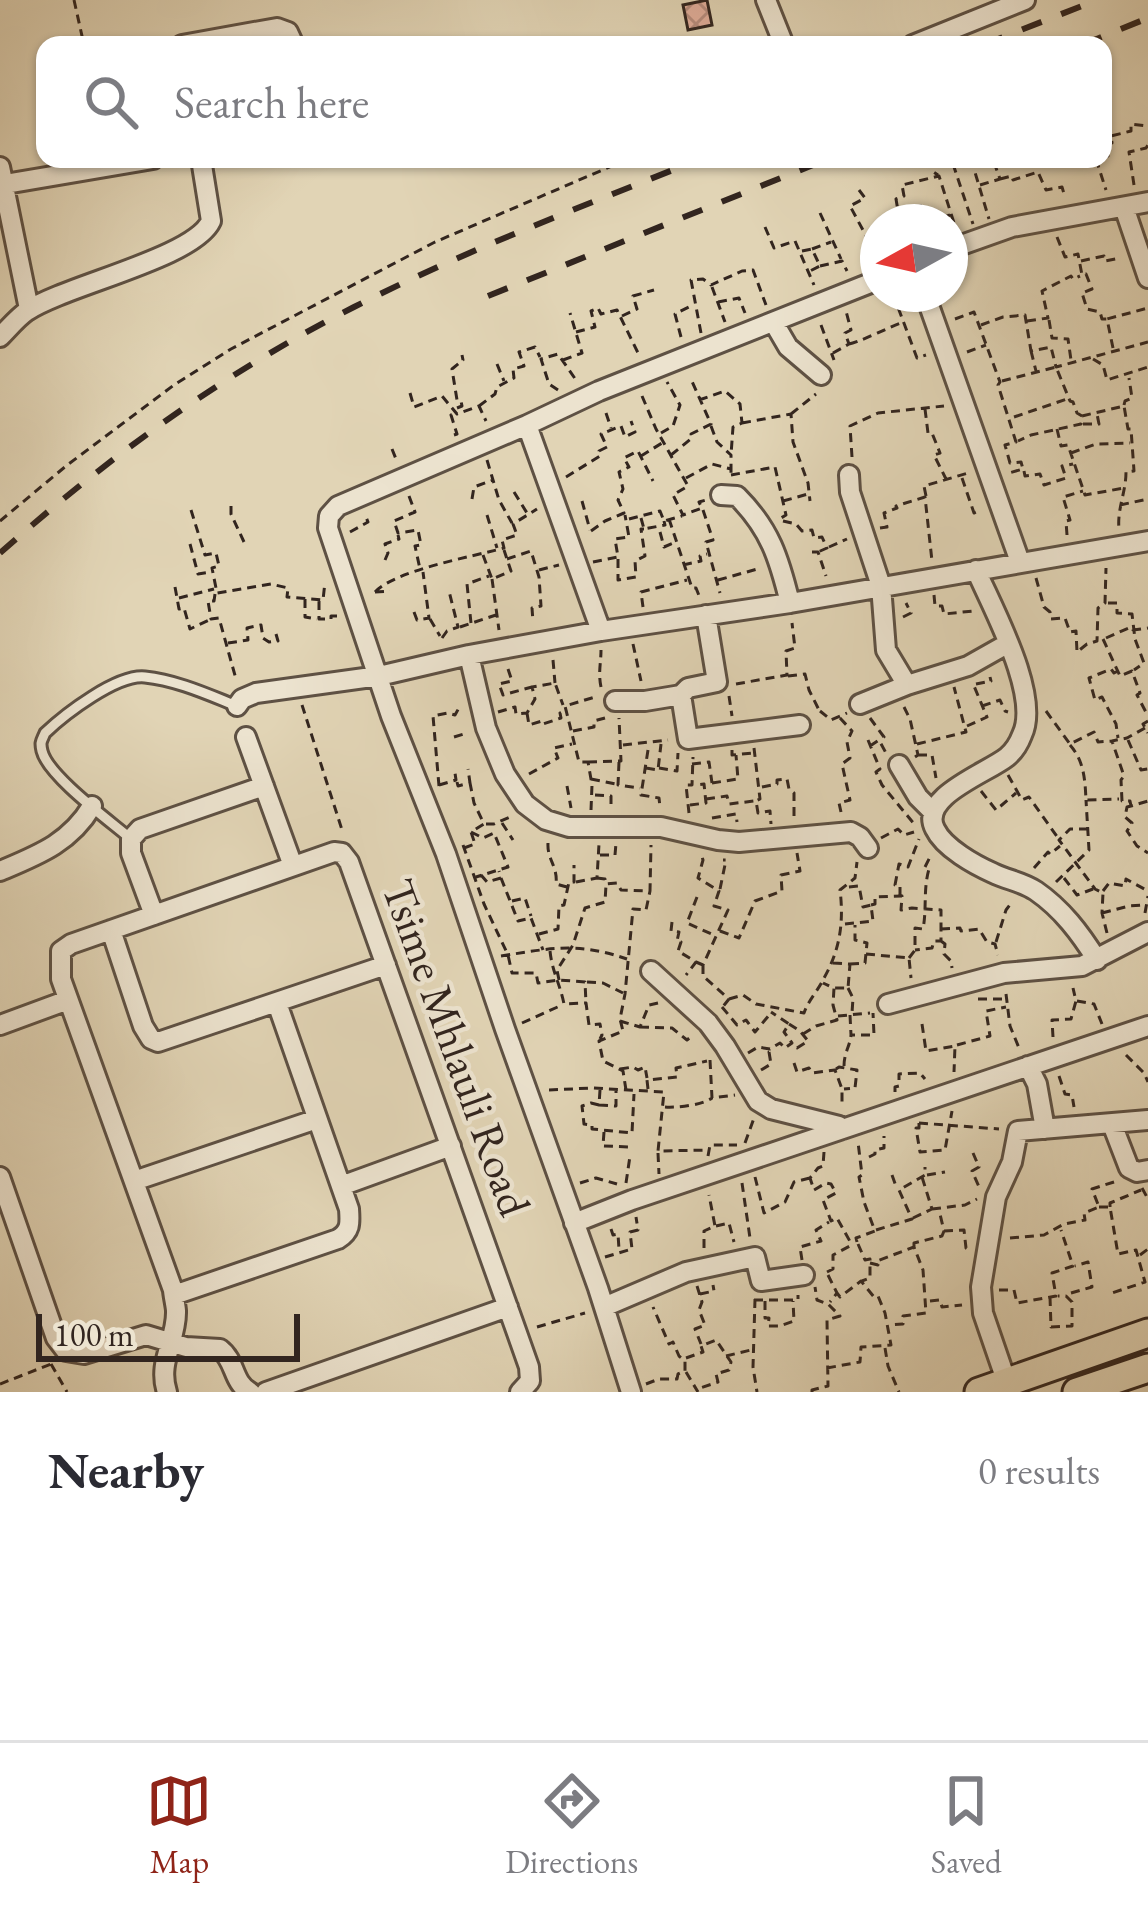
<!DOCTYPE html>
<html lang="en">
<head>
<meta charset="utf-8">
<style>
  :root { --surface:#fff; --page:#f7f7f7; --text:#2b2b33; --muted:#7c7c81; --line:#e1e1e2; --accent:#8f2418 }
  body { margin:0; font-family:"EB Garamond",serif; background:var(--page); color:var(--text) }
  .compass { position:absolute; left:860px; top:204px; width:108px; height:108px; border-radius:50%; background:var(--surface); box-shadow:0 3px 9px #0004; rotate:262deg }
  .scale { position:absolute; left:36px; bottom:30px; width:264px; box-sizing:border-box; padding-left:12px; border:6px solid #32251f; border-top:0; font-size:33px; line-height:42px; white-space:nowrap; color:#32251f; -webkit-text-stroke:9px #ece3cf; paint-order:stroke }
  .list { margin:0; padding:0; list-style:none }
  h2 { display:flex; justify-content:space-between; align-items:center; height:156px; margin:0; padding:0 48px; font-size:51px }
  h2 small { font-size:39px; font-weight:400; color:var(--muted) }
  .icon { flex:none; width:66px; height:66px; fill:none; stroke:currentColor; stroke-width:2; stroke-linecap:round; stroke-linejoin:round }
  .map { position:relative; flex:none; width:1148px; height:1392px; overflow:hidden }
  .search { position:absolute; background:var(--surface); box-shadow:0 3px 9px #0004; left:36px; right:36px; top:36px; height:132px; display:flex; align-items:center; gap:30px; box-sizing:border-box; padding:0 42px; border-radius:24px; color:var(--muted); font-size:45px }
  .sheet { height:348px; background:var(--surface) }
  nav { display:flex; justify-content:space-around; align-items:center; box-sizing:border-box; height:168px; border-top:3px solid var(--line); background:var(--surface); font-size:33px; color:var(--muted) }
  nav a { display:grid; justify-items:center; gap:6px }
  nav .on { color:var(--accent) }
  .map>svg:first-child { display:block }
</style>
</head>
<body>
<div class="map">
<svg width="1148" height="1392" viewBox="0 0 1148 1392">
  <defs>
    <pattern id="building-cross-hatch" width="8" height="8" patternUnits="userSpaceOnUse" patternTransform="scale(3)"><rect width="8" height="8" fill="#e1ae9b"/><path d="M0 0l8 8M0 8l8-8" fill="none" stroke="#b78d7e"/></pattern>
  </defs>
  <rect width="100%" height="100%" fill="#e1d4b5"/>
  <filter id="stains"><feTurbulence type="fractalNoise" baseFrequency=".00167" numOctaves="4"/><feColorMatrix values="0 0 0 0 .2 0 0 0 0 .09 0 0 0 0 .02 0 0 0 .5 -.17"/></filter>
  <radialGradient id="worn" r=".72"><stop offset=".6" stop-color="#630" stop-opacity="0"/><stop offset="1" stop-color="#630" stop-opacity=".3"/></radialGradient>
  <path fill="url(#building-cross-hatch)" stroke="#32251f" stroke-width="3" d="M707,0L712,25L688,30L683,5Z"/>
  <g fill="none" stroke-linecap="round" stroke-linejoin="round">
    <g stroke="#5e5144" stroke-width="15">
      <path id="service" d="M131,839C110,821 48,776 42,751C40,742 41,742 45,733C65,714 117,674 145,677C176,680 209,695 237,706"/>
    </g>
    <g stroke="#5e5144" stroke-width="24">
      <path id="minor" d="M766,0L784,45
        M182,45L277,28L288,32L294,45
        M913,45L1025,0
        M0,167L29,309
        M0,185L153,159
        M1124,207L1148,278
        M950,249L1012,227L1148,202
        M925,294L1020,562
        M774,323L788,347L821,375
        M0,337C9,328 17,318 27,311C66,285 194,258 211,221L201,159
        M527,425L601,631
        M849,475L850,492L881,586L886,650L907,685L860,704
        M721,495L737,496C770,529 779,558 790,603
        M976,570C993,609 1041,696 1022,735C1019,743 1013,752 1007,757C987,773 918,797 935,829C944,848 975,865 993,873C1007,880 1023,882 1036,891C1062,909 1080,933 1097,960
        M469,655L486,728L505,774L525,804L546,820L569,827H661L718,840L739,842L851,832L860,837L868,848
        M907,685L968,666L1007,644
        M681,695L688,739L800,725
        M615,701H645L681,695L688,688L717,682L706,615
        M237,706L242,699L256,693L379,676L469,655L601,631L790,603L1148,541
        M246,737L293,866
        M899,765L918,797L933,812
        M0,871C38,855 70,843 92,806
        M154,915L131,853V839L140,829L264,786
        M111,930L143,1026L151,1039L158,1042L386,965
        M651,971L708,1023L725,1046L758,1101L771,1109L839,1126L842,1129
        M888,1004L1004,973L1082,966L1148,932
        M0,1025L68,1000
        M1028,1066L1037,1084L1045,1129
        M1112,1124L1129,1168L1137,1172L1148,1170
        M0,1177L56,1338L66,1351L84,1354L146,1335L186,1347L220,1349C236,1361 232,1382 250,1392
        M134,1181L317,1119
        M341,1186L451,1146
        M574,1223L632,1200L1148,1026
        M174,1295L338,1239C351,1231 350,1223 349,1209L277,1003
        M604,1307L686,1272L755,1257L761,1281L804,1275
        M1007,1383L983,1313L981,1287L996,1197L1012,1162L1018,1131L1148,1120
        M167,1392C157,1362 177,1340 176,1311C176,1307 173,1294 173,1290L61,979V951L71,944L334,852L342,853L349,862L517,1333L529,1367L530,1381L520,1392
        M266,1392L508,1307
        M631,1392L598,1288L505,1029L446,854L391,716L328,528L329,516L338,506L527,425L599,391L878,280"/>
    </g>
    <g stroke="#32251f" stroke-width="33">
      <path id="primary" d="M979,1392L1148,1333
        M1077,1392L1148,1368"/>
    </g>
    <path stroke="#32251f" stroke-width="3" stroke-dasharray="9 6" stroke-linecap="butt" d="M74,0L84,45
      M1103,157L1108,156L1106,146L1112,143L1111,136L1131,131V124L1148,126
      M929,159L932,171L938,175
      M951,159L953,164L967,160
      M971,159L989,219
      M1096,159L1106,190
      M953,164L973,224
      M1000,179L1012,176L1013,180L1038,172L1046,190L1062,187L1065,197
      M980,185L1000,179L995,165L1000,164L998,159
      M1134,185L1129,152L1146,148L1148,145
      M859,190L865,198L850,206L878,258
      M820,213L841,259
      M926,222L921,206L898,211L896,199L904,196L902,185L939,176L955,226
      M929,222L950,215
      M765,227L774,248L795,241L814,285
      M1057,237L1065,257L1078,254L1082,275L1086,274L1092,289L1082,293L1087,309L1100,312L1102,319H1107
      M812,249L831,242
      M802,251L812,249L820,266L808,272
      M1081,261L1104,256L1105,261L1120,258
      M820,266L842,261L847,271
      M712,287L725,322
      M893,294L917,358L926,355
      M718,302L739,298L745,313
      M622,316L637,309L633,296L654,290
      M955,319L974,312L1000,382L998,385L1016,442L1005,445L1010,463L1021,462L1023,469L1009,473
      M1049,320L1052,338L1068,339L1071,360
      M1027,321L1048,318L1042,291L1071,276L1073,279L1080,276
      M821,325L834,360
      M981,325L1003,317L1025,315L1031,351L1051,347L1056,367L1148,342
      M576,332L595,327L591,311L598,308L601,314L617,310L640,357
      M701,333L691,280L703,279L711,285L742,271L753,270L766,305
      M681,337L675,314L693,305
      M849,344C860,342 887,328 901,323
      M1113,348L1107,319L1148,308
      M1031,351L1036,371
      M967,352L986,345
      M833,353L849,344L845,333L851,330L846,311
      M1093,359L1103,365L1107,380L1148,367
      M563,360L582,353L570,313
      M497,364L504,381
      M1002,381L1056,367L1070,401L1073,402L1077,413L1082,416L1081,424L1031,435L1018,441
      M558,390L549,384L541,359L558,354L576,380
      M410,393L414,407L442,396L457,414L479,406L486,421
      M642,396L656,429L688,486L673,495L683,515L702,508L699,502L706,500
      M699,400L725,391L740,404L742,423L733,427L731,455
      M1124,405L1125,401L1132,398L1129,378
      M479,406L495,394L497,387L514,378L513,369L524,366L519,352L535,347L540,357
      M457,408L462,406L461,401L457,400L452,369L463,360L462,355
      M925,409L928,433H932L940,453L934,455L946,479
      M606,413L611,428
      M791,414L816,394
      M1082,416L1124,406L1128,429H1131L1134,471L1126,472C1126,492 1117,509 1119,529
      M1014,417L1067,399
      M742,423L791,414L793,442L808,483L810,501
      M1083,424H1099L1097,414
      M711,426L717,442L731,455V476
      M1057,429L1061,446L1068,445L1085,495L1124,488
      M661,433L673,426L680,405L667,382
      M454,435L457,434L451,415L455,414
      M392,449L396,459
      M1071,453L1096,444L1130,443
      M671,455L692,438L691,434L711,424L690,377
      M641,456L662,443
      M852,457L850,426L878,413L944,406
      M487,460L499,500L512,523
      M1024,471L1025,476L1040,474L1044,485L1066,478L1062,466L1073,464
      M731,475L775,467L786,515L781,518
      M566,477L600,456L599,451L607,447L601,434L621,426L625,437L635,432L631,421
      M686,478L712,464L731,469
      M962,478L974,513L981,510
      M514,492L527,513
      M409,496L415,512L394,521L398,533L418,530L421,545L415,546L420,569
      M926,496L924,486L968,473
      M472,499L474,487L493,480
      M582,501L590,530
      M783,501L808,494
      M1120,505L1148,499
      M231,506V514L244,542
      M191,510L205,555L216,553L219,566L212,568L217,593L271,584L288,588L287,597L323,600L325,582
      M703,510L713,540L706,542L720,593
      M487,515L497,548
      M641,518L644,529L665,525L664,521
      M629,519L660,511L664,521L682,516
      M669,519L692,588H696L700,598
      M0,521L66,466L174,385L231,349L435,242L628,159
      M783,521L796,524L802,531L812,530L814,538L822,537L827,548L818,552
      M880,528L887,527L884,513L897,508L896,506L925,497L932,561
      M591,531L605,521L624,513L618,500L623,489L619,472L629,467L624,458L638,451L653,481
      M350,532L368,522L366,517
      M660,532L664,547L676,542
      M1067,535L1066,521L1070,520L1063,497L1083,491
      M190,544L198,574L211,572
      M829,547L847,539
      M812,552H818L826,576
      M483,555L492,579L511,571L504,550
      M507,559L531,551L539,577L541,606L532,608L533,622
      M618,559V580L636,577L635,561L645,556L641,529H644
      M385,560L388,553L385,544L399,539L398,535
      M593,562L618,557L615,539L629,537L625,515
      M683,565L701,561L700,556L707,554
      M539,570L559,565
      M1036,578L1044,607L1050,612L1051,619L1065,618L1070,632L1076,631L1077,652L1087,644L1097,641L1098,608L1105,603L1106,568
      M492,579L499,630
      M718,580L761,568
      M175,587L179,609L184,608L190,629L209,620
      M375,592C396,570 471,557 504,548L502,540L517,535L513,524L537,509
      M375,592L390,591
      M215,594L214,601H208L211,619L219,618L236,679
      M934,595L935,606H942L944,614L973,611
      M179,598L214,589
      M305,599V617L317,619
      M319,601V619H331V616H337
      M1108,603H1117V613L1132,614L1135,639L1144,663L1134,670
      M643,607L641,592L687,580
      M414,612L417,620L429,618L423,572
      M903,617L911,613L906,603
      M430,619L440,636
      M471,623L467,584L489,576
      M460,627L496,615
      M442,638L447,631L458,627L449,591
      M1106,638L1131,627L1133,630L1148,628
      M1103,639L1120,676L1132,671L1140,693L1137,695L1148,716
      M228,643L248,640L247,628L261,625L263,638L269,642L278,641L276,634
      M633,644L641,681
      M553,660L555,683
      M508,669L512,681L499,684L503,695L532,687
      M1118,671L1114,673L1111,669L1089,678L1095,700L1102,697L1116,724L1118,738
      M788,676L805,674L809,690L819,710
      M736,684L787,675L786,651L795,648L792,623
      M976,684L991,681L990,677
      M601,687C598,673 601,663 601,650
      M729,696L732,716
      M302,705L343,833
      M982,706L1000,700L1005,711L1008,712
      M904,707L910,719L918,755L915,757
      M820,711L831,720L847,713
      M1046,711L1070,744L1094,732L1098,742L1112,741
      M498,712L515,707L516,714L527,713L535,699L532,687L555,683L563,705
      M527,713L529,725L542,721L543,724L561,718L560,713L564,712
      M840,718L852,731L847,742L850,758L842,764L850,800L839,803L841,812
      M870,718L884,737L881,739
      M1148,721L1143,724L1148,733
      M967,726L987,717L974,686
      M1145,728L1127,738L1112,741L1124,776L1121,780L1122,801H1130L1131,806L1148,801
      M573,731L594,727V721L605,718
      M454,737L467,733
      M868,740L880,769L876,772L882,785L915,825
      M1128,740L1141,770L1148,769
      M917,744L966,732L954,687
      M623,745L668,740
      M1070,745C1084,761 1085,779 1086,800L1119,799
      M870,746L879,740L886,753
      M754,748L760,799L756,801L758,813L770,811L771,824
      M648,750L641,795L659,798L660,807
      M732,750V755L753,753
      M918,755H932L936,778
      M588,762L621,761L619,718
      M619,762L618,785L640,788
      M692,764L709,762L712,783
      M646,768L658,770L661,744
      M659,768L677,771L678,753
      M529,774L558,758L554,748L572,744
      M1008,775L1022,800L1029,797L1058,838
      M591,779L616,784
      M457,782L458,786L470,783L468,769
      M712,783L738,779L736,755
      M439,785L456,780L455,773
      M439,786L433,716L448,713L455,715L460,706
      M567,786L571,808
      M762,787L777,784V780L787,779L789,789L794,793V819
      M981,791L996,810L1016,793
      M595,795L611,796V806
      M706,799L727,796L729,804L754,801
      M690,805L706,803L704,784L695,785
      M1131,806L1127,807L1125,817L1132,823L1127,831L1137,846L1148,853
      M591,810L592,785L588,762H579L565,706L595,697
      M689,813L686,785H692L693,757
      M712,818L736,814L737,822
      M502,823L513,840
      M486,824H494L510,817
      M1088,829H1070L1059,840L1095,889L1103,893L1102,913L1107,933
      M471,832L483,838L494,833L508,867L476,877
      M881,838L898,829L904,835L914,832
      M548,843C547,860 558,866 556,884L567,887
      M463,845L484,904L508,955L512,973H536L538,983L559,980L585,982L586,1003
      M464,848L475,844L471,832L484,824L474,803L470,783
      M600,855H615L616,843
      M1034,868L1048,852L1050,854L1060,846
      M481,875L487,882L501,878L499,871
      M501,878L518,921L531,918L543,950
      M597,878L605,879L606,884L617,883L621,890L650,891L651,845
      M1064,878L1077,895L1093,889
      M576,882L597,878L599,844
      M1056,882L1089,850L1086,800
      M720,889L726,860H723
      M1103,891L1109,883L1125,886L1126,879L1148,891
      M900,896V886L895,885L899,864L908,867L919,839
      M697,897L687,923L716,936
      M512,901L525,898L531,916
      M871,905L875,904V897L902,896L901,910L912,908L941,910V941H934L932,948L915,950
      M1102,913L1129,906L1145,905
      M1145,913L1148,896
      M672,922L671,931L679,932L677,941L681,942L678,951L696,962L686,975
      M845,924L873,921L871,905L863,907L859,886L848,887
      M941,929L960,928L961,931L979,929L987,942L995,944L998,955
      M720,931L739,938L755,901L782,891L781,875L800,871L797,853
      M539,934L558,929L559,906L564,905L569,882H574V865
      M941,941L945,944L944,954L951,961L952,968
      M996,942L1006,910L1012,902
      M550,951C552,971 560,984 564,1004L586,1003L589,1025L600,1024L602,1035L600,1039
      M866,954L909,958L911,978
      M501,956C552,948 578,942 627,959
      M909,958L915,950V928L923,929C927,908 923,890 929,869L925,867L931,855
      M696,962L703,965L728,910L714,906L719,891L698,878L703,860L701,854
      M833,963L850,964L848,988H834
      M850,964L865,963L867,943L855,940V925
      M703,965V976L729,999L721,1009
      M559,980L557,970L573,945L585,908L605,902L606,885
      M587,982L603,983L623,993
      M848,988L853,998L852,1013
      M1006,994L1010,1026L1019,1048
      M729,999L743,995L756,1004L804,1013C809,999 818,991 824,978C840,950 844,922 840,890L855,878L857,862
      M978,999H1004
      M1077,1001L1094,1004L1102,1024
      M722,1007L737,1025L746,1020L755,1032L770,1014
      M850,1015L851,1035H874L873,1013
      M838,1016L870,1013
      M620,1021L640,1027L649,1005L658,1003
      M522,1023L562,1005
      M789,1024L800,1031L808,1041L797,1048L793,1044
      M922,1024L926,1051L955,1046L954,1072
      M640,1027L672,1028L687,1040L692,1036
      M803,1034L816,1026L837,1020L833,1005L834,988L823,983
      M1053,1037L1052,1020L1071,1019L1076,1001L1073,988
      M957,1045L990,1036L986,1011L1006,1007
      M748,1053L758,1047L770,1049L780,1043L785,1048L792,1043L784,1032L789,1024L771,1012
      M1126,1055L1144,1073L1148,1082
      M710,1060L712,1098L735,1095
      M794,1063L797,1072L809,1068L812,1073L835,1070L842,1089V1106
      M844,1066C844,1053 850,1046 851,1035
      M620,1069L633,1067L638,1070L645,1067L647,1078
      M836,1069L839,1067L857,1070L855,1088L844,1089
      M761,1070L771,1064L769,1052L772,1051
      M1059,1076L1065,1094L1072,1095L1074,1107
      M648,1089L647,1080L677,1077L676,1068L707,1061
      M549,1090L592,1088L664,1092L658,1151L709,1150
      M600,1090L599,1105L591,1103L582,1106L584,1124L592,1125V1129L632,1133L634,1094
      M626,1090L623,1071L603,1061L599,1041L623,1031L620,1019L625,994L633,909L646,910L650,891
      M895,1092V1087L899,1086V1074L920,1073L925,1079
      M599,1105L616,1106V1091
      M665,1107C676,1108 703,1105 712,1098
      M919,1123L999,1129
      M919,1123V1128H916L920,1152L945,1150L952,1111
      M604,1132L603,1146L631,1147
      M745,1143L754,1118
      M824,1152L823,1166L818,1168L810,1178L814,1190L826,1183L831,1184L836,1193L823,1200L831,1221L837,1218L852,1245
      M658,1153L659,1174
      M973,1153L979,1167L972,1171L980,1189
      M708,1156L710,1145H737
      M869,1157L875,1154V1150L884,1148V1136
      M892,1175L897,1189
      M927,1175L945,1172
      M755,1177L764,1213L785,1202L794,1182L810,1178
      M580,1183L596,1178L617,1184
      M626,1183L630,1156
      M742,1183L750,1238
      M1142,1188L1148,1199
      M1099,1207H1110L1118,1254L1136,1250L1145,1282L1109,1294
      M1110,1207V1203L1141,1190
      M932,1209L965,1205L977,1199
      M913,1218L932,1209L922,1177
      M716,1226L729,1223L734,1242
      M611,1229L613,1235L618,1234L619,1249
      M876,1230L912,1219L899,1190L925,1175V1167
      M944,1231L964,1230L966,1248L970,1251
      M1010,1238L1044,1235L1064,1224L1085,1220L1084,1213L1099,1207L1092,1189L1117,1181
      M857,1242L856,1238L875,1231L864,1202L859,1177L862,1175L858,1142
      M858,1244L865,1260L870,1259V1278L862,1281
      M914,1247V1243L942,1236L944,1231L939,1210
      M704,1248V1231L715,1226L709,1195
      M1140,1255L1148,1249
      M605,1257L632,1249L630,1232L638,1230L636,1217
      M802,1260L800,1247L821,1241L816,1230L829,1222
      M870,1263L878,1265L877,1261L914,1247L923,1270L926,1313L903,1316V1324L889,1325
      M827,1272L833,1269V1255L850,1246
      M828,1275L837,1293L830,1302
      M697,1286L702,1302L699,1310L705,1325L695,1329L701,1344
      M999,1290H1014L1017,1303L1056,1296L1052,1273L1073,1266L1061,1230
      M1071,1293L1092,1287L1088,1262L1075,1266
      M700,1294L714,1291L713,1285
      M1050,1297L1051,1327L1072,1326V1302L1066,1296H1058
      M755,1299L753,1367L757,1392
      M754,1300H798V1295
      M765,1301V1318H769L768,1326H780L794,1321L793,1301
      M930,1301L940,1300L942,1307L962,1305
      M537,1327L585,1313
      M885,1348L888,1366L899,1392
      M726,1356L751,1350
      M686,1358L703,1352L701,1346L716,1340L731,1362L729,1370L716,1374L718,1382L697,1389
      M51,1364L67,1392
      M827,1368L860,1362L861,1347L891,1345L885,1313L878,1296L874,1297L861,1281L840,1297L837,1293
      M686,1372L698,1392
      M0,1384L51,1364
      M646,1384L659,1379H677L678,1374L685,1371V1361L679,1356L673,1342L669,1344L653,1307
      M812,1392V1390L828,1386L827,1320L840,1316L828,1304L817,1300L815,1287"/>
    <use href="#service" stroke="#ece3cf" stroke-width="9"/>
    <use href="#minor" stroke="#ece3cf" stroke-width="18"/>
    <use href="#primary" stroke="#e1d4b5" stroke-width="27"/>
    <path stroke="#32251f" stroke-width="6" stroke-dasharray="21 21" stroke-linecap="butt" d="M983,45L1097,0
      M1082,45L1148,18
      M488,296L828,159
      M0,553C107,458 225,372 354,307C466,250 584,206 700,159"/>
  </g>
  <g text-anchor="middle" stroke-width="9" stroke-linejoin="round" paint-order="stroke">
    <g font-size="45" fill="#32251f" stroke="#ece3cf">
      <text transform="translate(457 1047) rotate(70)" y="16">Tsime Mhlauli Road</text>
    </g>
  </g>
  <rect width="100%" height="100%" filter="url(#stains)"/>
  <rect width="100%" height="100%" fill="url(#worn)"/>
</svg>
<svg class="compass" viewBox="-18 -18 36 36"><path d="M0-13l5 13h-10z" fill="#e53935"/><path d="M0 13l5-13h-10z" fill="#7c7c81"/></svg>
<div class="scale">100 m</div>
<div class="search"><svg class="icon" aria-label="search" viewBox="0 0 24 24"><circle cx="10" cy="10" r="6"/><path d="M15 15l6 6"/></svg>Search here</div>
</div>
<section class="sheet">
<h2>Nearby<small>0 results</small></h2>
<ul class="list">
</ul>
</section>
<nav>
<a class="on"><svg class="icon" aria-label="map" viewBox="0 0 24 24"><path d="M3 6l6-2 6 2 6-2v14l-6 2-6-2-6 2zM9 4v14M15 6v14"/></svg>Map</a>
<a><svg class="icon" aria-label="directions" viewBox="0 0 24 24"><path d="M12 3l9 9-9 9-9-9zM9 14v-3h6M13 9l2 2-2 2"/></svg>Directions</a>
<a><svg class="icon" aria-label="saved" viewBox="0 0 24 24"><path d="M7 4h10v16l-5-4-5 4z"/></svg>Saved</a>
</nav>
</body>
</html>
